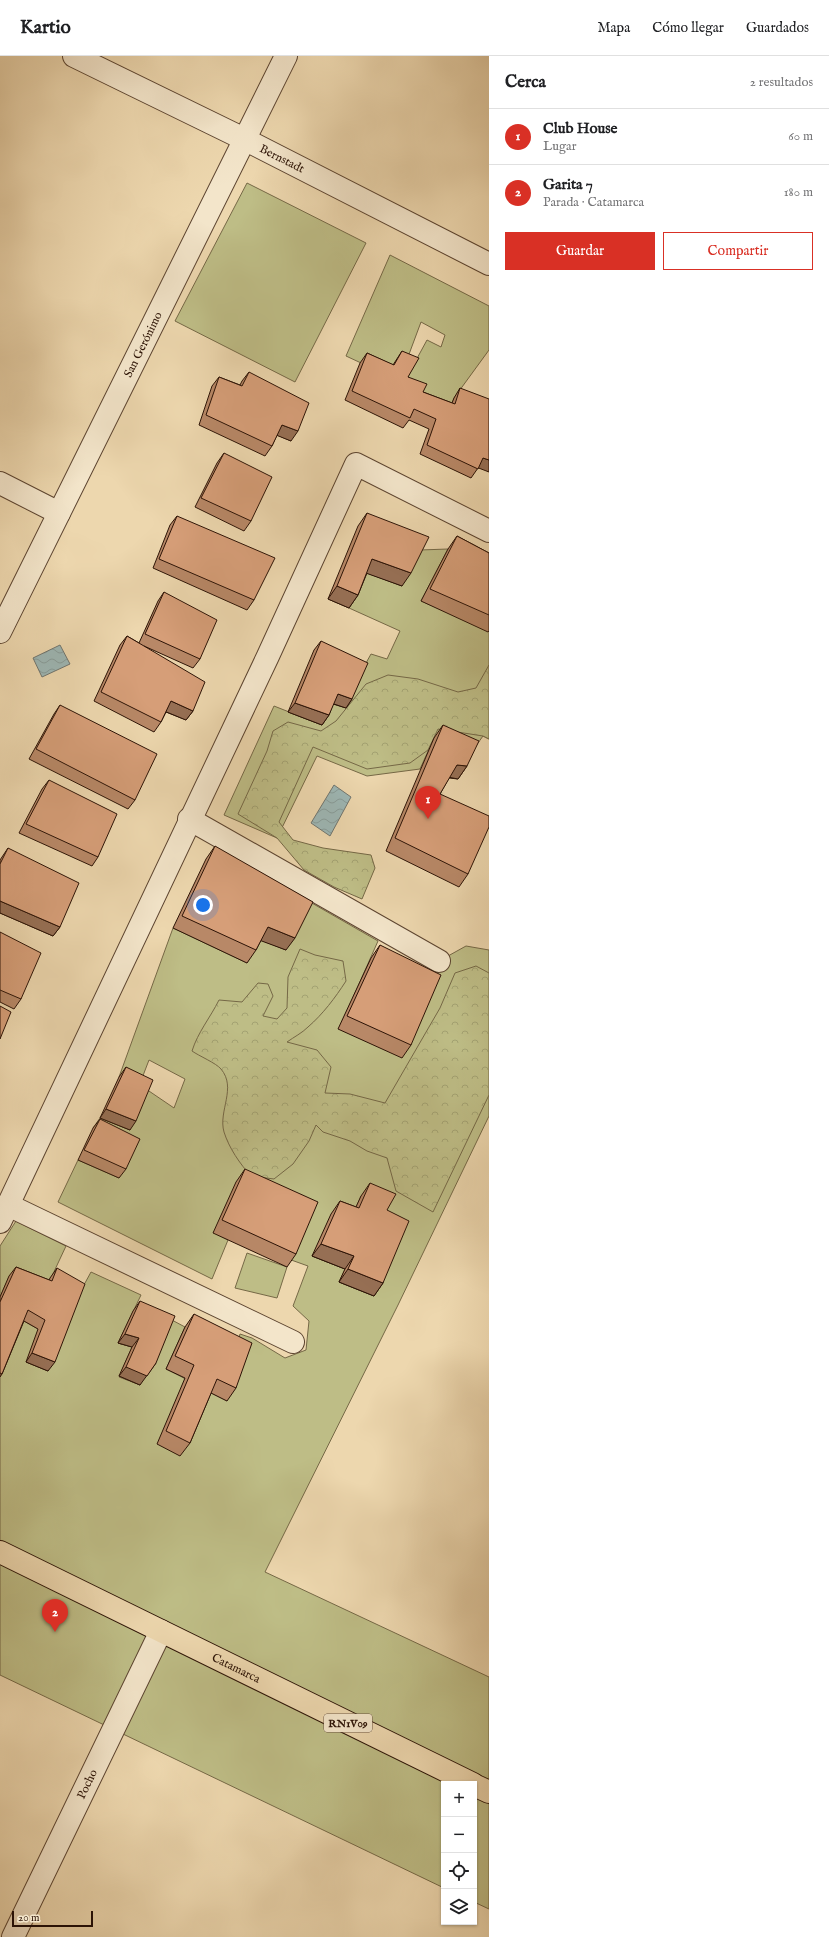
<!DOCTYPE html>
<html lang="es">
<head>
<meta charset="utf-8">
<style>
  :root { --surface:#fff; --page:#f2f2f2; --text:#202124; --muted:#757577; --line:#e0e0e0; --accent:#d93025 }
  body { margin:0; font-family:"IM FELL English",serif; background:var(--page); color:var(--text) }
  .controls { position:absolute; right:12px; bottom:12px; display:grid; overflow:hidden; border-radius:0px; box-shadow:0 1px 3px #0004 }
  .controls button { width:36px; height:36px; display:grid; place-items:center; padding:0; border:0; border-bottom:1px solid var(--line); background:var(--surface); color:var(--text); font:20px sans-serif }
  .scale { position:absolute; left:12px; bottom:10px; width:81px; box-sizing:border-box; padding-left:4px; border:2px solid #2c1306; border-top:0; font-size:11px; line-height:14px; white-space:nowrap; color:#2c1306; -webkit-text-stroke:3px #f3e5ca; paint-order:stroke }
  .you { position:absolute; left:203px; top:849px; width:14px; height:14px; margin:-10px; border:3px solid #fff; border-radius:50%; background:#1a73e8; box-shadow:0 0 0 6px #1a73e833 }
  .badge { display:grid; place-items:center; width:26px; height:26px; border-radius:50%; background:var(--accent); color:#fff; font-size:13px; font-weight:700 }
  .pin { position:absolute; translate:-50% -33px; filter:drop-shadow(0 1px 2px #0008) }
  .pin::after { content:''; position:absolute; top:21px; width:14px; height:12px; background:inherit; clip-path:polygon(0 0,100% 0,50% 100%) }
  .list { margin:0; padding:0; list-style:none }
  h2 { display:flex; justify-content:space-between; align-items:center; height:52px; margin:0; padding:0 16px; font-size:17px }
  h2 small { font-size:13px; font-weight:400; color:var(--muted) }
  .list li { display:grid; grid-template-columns:26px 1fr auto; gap:12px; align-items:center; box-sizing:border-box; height:56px; padding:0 16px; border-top:1px solid var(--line) }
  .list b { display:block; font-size:15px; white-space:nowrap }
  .list p { margin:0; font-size:13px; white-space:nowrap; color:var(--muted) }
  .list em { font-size:13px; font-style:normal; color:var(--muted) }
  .actions { display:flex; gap:8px; padding:12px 16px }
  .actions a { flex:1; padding:9px 0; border:1px solid var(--accent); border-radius:0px; text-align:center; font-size:14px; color:var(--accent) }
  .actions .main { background:var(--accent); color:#fff }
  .icon { flex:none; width:22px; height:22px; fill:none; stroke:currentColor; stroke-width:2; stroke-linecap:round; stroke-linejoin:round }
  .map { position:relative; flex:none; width:489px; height:1881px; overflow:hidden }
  header { display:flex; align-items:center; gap:24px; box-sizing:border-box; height:56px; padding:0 20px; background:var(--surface); border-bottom:1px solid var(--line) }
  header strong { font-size:19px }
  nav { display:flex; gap:22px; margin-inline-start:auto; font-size:14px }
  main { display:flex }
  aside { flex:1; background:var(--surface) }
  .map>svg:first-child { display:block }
</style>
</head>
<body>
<header>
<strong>Kartio</strong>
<nav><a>Mapa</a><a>Cómo llegar</a><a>Guardados</a></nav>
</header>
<main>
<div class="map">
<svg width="489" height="1881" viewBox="0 0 489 1881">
  <defs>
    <pattern id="forest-crowns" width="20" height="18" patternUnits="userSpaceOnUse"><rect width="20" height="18" fill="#bebd86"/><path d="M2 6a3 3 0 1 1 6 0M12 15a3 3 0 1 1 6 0" fill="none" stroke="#a3a272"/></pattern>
    <pattern id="water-waves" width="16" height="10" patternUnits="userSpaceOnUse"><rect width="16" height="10" fill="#9db7b5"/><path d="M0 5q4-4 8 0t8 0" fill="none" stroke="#879c9a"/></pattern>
  </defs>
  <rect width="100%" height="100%" fill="#edd7ae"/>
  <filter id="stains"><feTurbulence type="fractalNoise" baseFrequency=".005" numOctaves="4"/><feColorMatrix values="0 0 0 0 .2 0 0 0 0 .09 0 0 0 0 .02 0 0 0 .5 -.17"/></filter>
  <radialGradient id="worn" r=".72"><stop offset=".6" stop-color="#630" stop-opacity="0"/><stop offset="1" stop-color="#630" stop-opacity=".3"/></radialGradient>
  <path fill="#bebd86" stroke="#756846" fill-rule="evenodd" d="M247,127L366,187L295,326L175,265Z
    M390,199L489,250V294L454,342L448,358L402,330L427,284L441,291L445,279L421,266L405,309L387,319L346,300Z
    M448,493L421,545L489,574V683L483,680L470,698L434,682L420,713L367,720L317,700L277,782L224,759L274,650L322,669L331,647L361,616L371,598L387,603L400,575L349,552L363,516L420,494Z
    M310,846L378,885L339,973L432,932L439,905L466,890L489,894V1060L398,1249L265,1516L489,1621V1853L474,1846V1728H444V1832L0,1619V1316L22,1264L38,1273L79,1238L91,1216L141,1239L118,1287L132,1291L119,1321L140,1329L170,1263L185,1271L166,1313C187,1323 206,1335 227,1345L235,1296L240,1278L252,1282L285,1302L306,1294L309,1265L293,1250L308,1210L213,1176L228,1184L212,1223L58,1146L78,1104L119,1122L134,1092L93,1072L100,1062L146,1033L174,1052L185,1023L149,1004L139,1030L119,1021L173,872L247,907L259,884ZM361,1140L374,1240L339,1226L345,1213L312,1200L350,1165Z
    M16,1165L66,1190L45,1235L9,1221L0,1241V1190Z
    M247,1197L287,1211L277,1242L235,1232Z"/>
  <path fill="url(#forest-crowns)" stroke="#756846" d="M489,609V683L483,680L438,673L428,694L410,707L367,713L313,691L279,766L293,784L323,792L371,799L375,812L362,843L334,831L304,814L277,782L238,758L267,695L273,675L288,666L321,675L336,665L366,628L388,619L418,623L458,636L476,632Z
    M300,893L315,899L343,905L346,925C335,942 323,958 308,971C302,977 294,981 287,986L317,994L331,1011L325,1037L350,1038L385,1047L440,952L455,917L476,910L489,917V1039L433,1156L396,1135L387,1102L367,1095L350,1085L323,1076L316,1069L309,1085L293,1108L274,1123L251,1120C240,1108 229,1092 224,1076C218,1055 237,1032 221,1013C216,1007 199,1000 192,995C198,976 210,962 219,944L242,946L258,927L268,928L273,940L263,960L277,963L287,952L288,921Z"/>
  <path fill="url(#water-waves)" stroke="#70756f" d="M60,589L70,608L42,621L33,602Z
    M334,729L351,741L330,780L311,767Z"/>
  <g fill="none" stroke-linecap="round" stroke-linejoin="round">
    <g stroke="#5c4430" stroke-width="24">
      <g id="minor">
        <path id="s1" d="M74,0L244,83L489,208"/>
        <path d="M0,427L59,457"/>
        <path id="s2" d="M0,576L286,0"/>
        <path d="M189,763L439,905"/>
        <path d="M8,1149L293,1286"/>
        <path d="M0,1166L268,600L356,408L489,475"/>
        <path id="s3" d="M13,1881L161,1575"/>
      </g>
    </g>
    <g stroke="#2c1306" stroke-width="24">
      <g id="major">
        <path id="s4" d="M0,1496L473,1728"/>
        <path d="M474,1729L489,1736"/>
      </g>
    </g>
    <use href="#minor" stroke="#f3e5ca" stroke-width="22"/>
    <use href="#major" stroke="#edd7ae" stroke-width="22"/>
  </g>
  <path fill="#b88867" stroke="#2c1306" d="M402,295L408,321L423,336L452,347L454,342L460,332L478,412L471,422L420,398L429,373L409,364L403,372L345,344L360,307L367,297L393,309Z
    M249,316L291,385L277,379L272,390L265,400L199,369L212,330L219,321L240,329L242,325Z
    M224,397L251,465L244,475L195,451L217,407Z
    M367,457L402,530L367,517L358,539L349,552L328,543L358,470Z
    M177,460L254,544L247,554L153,512L170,469Z
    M457,480L489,497V575L488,576L421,545L448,493Z
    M164,536L200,603L193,612L144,590L193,655L186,664L166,656L161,666L154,676L94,645L120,589L127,580L139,587L158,545Z
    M321,585L352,643L346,652L333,648L329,659L322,669L288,656L314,594Z
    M60,649L135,744L128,753L29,703L54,658Z
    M443,669L467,710L458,723L449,722L440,738L468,818L459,831L386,795L434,682Z
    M49,724L98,801L92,810L19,777L42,733Z
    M215,790L286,894L261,884L256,894L247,907L173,872L206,803Z
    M8,792L60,871L53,880L0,857V804Z
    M0,876L21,943L14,953L0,946Z
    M380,889L411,989L402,1002L338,973L371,902Z
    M126,1011L130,1074L100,1062L119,1021Z
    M100,1063L126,1113L119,1122L78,1104L93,1072Z
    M245,1113L296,1198L287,1211L213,1177L236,1126Z
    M370,1127L387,1154L383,1227L374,1240L339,1226L345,1213L312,1200L331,1158L340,1145L356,1151L361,1140Z
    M16,1211L49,1224L50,1222L57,1212L48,1315L26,1306L38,1273L24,1265L2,1318L0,1321V1241L9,1220Z
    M140,1245V1329L119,1320L132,1291L118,1287L133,1255Z
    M194,1258L236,1332L227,1345L211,1337L190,1387L180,1400L157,1388L185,1322L166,1313L185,1271Z"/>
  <path fill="#966f54" stroke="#2c1306" d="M282,369L298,375L291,385L276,379Z
    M483,402L489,404V416L476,411Z
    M372,503L411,517L402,530L363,516Z
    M337,530L358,539L349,552L328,543Z
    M338,638L352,643L346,652L331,647Z
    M171,645L193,655L186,664L164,655Z
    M295,647L329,659L322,669L288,656Z
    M457,709L467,710L458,723L448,721Z
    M0,845L60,871L53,880L0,857Z
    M268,871L295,882L286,894L259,884Z
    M106,1053L136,1065L130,1074L100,1062Z
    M321,1188L354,1200L345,1213L312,1200Z
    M348,1213L383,1227L374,1240L339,1226Z
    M125,1278L139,1282L132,1291L118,1287Z
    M32,1297L55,1306L48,1315L26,1306Z
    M156,1307L140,1329L119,1320L126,1311Z"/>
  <path fill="#d69e78" stroke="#2c1306" d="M402,295L419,302L408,321L427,328L423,336L455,348L460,332L489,343V404L483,402L478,413L427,389L436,363L414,353L410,362L352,335L367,297L394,309Z
    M249,316L309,347L298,375L282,369L272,390L206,359L219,321L242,330Z
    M224,397L272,421L251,465L201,442Z
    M367,457L429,481L411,517L372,503L358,539L337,530Z
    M177,460L275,502L254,544L159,503Z
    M457,480L489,497V559L430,533Z
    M164,536L217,564L200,603L145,578Z
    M127,580L205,626L193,655L171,645L161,666L101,636Z
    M321,585L368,607L352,643L338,638L329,659L295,647Z
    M60,649L157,698L135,744L36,693Z
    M443,669L479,685L467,710L457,709L440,738L489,760V771L468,818L395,782Z
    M49,724L117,758L98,801L26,768Z
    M215,790L313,846L295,882L268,871L256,894L182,860Z
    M8,792L79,827L60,871L0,845V808Z
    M0,876L41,897L21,943L0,934Z
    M380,889L441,919L411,989L347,960Z
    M0,950L11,956L0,983Z
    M126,1011L153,1024L136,1065L106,1053Z
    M100,1063L140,1083L126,1113L84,1094Z
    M245,1113L318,1146L296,1198L222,1164Z
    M370,1127L396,1138L387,1154L409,1165L383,1227L348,1213L354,1200L321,1188L340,1145L359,1152Z
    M16,1211L52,1225L57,1212L85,1228L55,1306L32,1297L45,1264L28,1254L2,1318L0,1317V1246Z
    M140,1245L175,1260L156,1307L147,1320L126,1311L139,1282L125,1278Z
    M194,1258L252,1287L236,1332L217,1323L190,1387L166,1375L194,1309L175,1300Z"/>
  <g text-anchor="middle" stroke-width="4" stroke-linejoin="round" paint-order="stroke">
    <rect fill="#f3e5ca" stroke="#685241" stroke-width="1" x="324" y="1658" width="48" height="18" rx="3"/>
    <g font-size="11" font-weight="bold" fill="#2c1306">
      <text x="348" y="1671">RN1V09</text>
    </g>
    <g font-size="12" fill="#2c1306" stroke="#f3e5ca">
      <text dy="4" stroke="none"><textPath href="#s1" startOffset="232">Bernstadt</textPath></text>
      <text dy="4" stroke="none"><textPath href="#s2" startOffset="321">San Gerónimo</textPath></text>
      <text dy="4" stroke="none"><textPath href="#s4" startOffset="263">Catamarca</textPath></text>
      <text dy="4" stroke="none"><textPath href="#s3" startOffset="170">Pocho</textPath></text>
    </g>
  </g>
  <rect width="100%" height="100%" filter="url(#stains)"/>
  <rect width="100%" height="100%" fill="url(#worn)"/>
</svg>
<div class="controls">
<button>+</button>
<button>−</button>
<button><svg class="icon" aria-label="locate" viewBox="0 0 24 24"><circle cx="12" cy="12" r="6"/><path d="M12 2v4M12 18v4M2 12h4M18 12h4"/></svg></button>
<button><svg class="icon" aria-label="layers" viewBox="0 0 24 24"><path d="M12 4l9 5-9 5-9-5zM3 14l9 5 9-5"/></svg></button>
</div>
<div class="scale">20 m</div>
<div class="you"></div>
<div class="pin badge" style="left:428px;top:763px">1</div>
<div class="pin badge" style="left:55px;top:1576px">2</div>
</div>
<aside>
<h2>Cerca<small>2 resultados</small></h2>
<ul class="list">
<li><span class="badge">1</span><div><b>Club House</b><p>Lugar</p></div><em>60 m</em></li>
<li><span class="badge">2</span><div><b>Garita 7</b><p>Parada · Catamarca</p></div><em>180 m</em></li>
</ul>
<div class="actions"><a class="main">Guardar</a><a>Compartir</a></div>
</aside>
</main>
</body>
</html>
